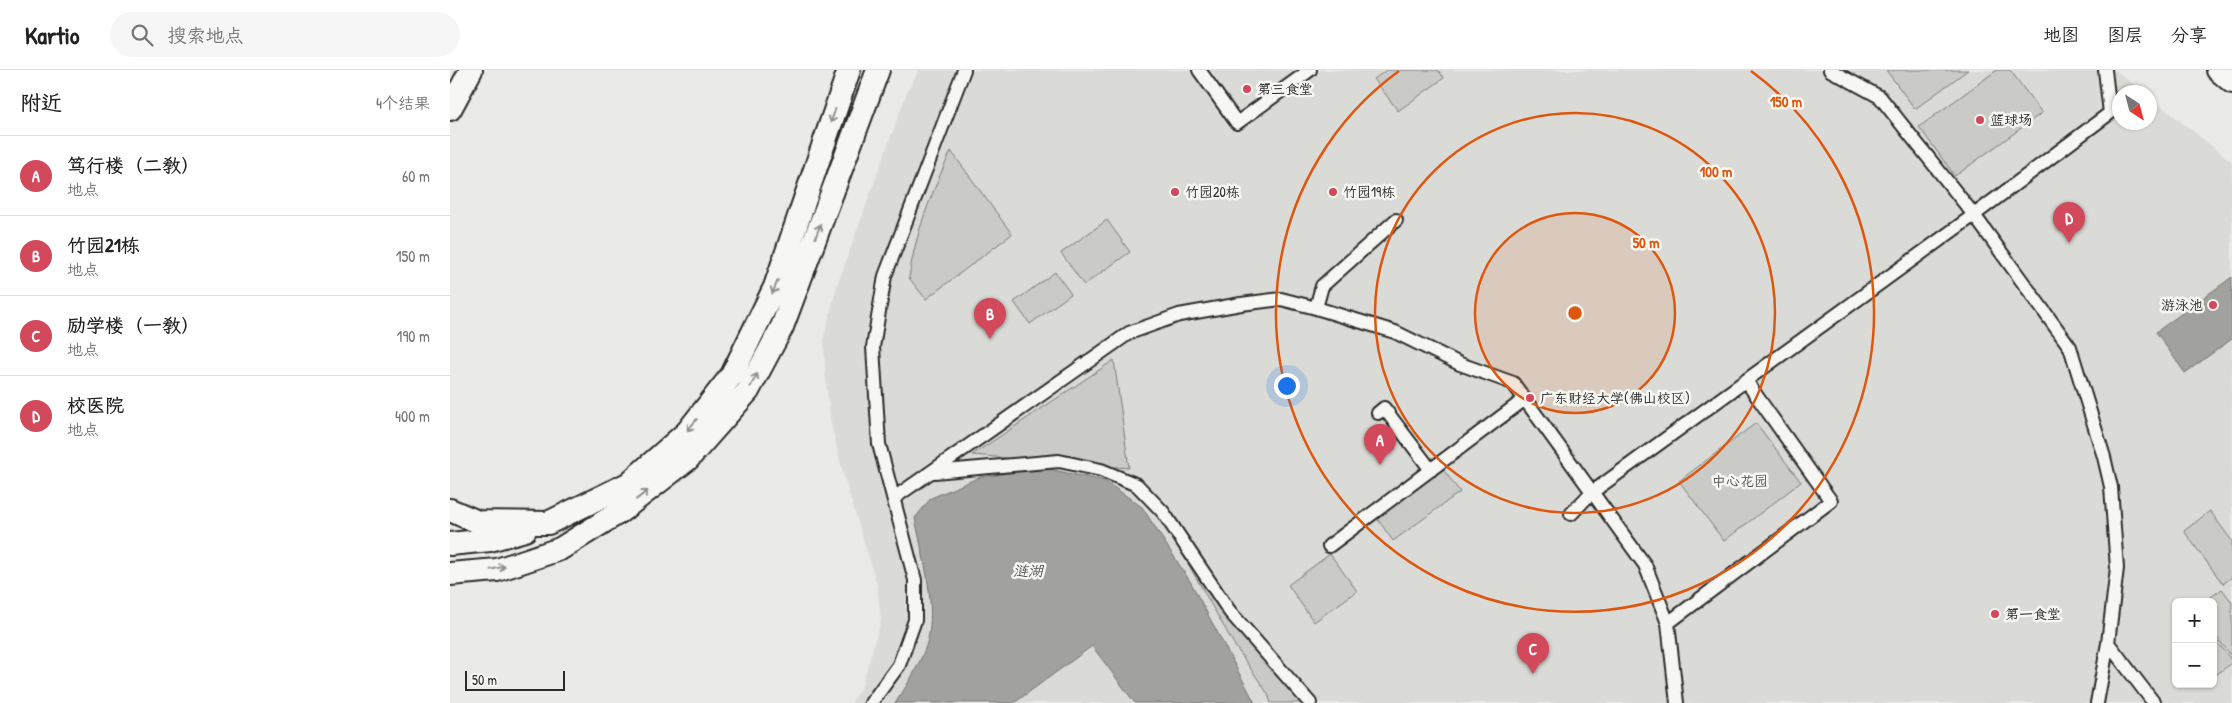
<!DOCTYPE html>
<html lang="zh">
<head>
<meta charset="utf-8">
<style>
  :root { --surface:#fff; --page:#f6f6f6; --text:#222; --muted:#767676; --line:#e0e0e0; --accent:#d1495b }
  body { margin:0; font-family:"Patrick Hand","LXGW WenKai TC",sans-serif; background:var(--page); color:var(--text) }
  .controls { position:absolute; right:15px; bottom:15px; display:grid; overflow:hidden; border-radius:8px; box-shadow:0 1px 4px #0004 }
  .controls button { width:45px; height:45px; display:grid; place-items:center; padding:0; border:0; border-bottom:1px solid var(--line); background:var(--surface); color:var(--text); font:25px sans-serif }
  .compass { position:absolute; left:1662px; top:15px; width:45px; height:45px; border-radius:50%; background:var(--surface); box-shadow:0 1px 4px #0004; rotate:144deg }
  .scale { position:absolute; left:15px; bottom:12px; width:100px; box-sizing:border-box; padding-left:5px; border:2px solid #2b2b2b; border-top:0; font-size:14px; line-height:18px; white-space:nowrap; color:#2b2b2b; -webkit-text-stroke:4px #f6f6f2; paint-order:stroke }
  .you { position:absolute; left:836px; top:315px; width:18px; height:18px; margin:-12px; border:4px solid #fff; border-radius:50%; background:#1a73e8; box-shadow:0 0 0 8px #1a73e833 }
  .badge { display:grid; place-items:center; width:32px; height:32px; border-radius:50%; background:var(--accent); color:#fff; font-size:16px; font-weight:700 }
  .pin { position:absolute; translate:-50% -41px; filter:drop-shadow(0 1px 2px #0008) }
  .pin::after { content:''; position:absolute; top:26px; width:18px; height:15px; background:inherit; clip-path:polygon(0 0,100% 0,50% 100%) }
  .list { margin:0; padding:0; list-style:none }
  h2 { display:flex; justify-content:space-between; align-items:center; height:65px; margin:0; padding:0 20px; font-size:21px }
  h2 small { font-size:16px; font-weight:400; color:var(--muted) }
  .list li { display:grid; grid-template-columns:32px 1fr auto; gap:15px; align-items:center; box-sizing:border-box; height:80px; padding:0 20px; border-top:1px solid var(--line) }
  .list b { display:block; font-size:19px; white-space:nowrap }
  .list p { margin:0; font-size:16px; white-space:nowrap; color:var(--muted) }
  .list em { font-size:16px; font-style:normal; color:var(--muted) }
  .icon { flex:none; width:28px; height:28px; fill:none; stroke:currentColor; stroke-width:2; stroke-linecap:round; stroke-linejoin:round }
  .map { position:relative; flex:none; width:1782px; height:633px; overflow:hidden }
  header { display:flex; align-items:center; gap:30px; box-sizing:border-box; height:70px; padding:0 25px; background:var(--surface); border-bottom:1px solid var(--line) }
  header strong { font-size:24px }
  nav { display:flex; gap:28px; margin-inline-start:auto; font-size:18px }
  .search { width:350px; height:45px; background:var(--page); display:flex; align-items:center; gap:12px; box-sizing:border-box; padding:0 18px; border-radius:28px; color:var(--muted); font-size:19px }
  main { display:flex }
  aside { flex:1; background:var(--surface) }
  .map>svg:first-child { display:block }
</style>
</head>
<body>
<header>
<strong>Kartio</strong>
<div class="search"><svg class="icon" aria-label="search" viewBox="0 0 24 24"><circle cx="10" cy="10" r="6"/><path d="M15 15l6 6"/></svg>搜索地点</div>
<nav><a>地图</a><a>图层</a><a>分享</a></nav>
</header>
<main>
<aside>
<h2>附近<small>4个结果</small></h2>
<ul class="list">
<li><span class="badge">A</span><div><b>笃行楼（二教）</b><p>地点</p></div><em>60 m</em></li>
<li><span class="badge">B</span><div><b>竹园21栋</b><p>地点</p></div><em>150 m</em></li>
<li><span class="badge">C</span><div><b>励学楼（一教）</b><p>地点</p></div><em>190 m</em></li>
<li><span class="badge">D</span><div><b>校医院</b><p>地点</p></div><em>400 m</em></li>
</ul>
</aside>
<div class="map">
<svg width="1782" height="633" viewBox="0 0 1782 633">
  <rect width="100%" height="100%" fill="#eaeae6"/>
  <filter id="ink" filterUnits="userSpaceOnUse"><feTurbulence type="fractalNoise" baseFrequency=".02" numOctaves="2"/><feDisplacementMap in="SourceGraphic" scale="10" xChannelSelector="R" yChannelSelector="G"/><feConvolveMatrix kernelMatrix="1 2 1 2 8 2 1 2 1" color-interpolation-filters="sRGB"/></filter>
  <g filter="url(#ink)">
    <path fill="#dadad6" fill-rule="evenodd" d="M469,0H1665L1693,22H1670V52H1700V27L1782,92V633H401L412,616L431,550L427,514L395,410L381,354L375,302L374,267L387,216L457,22ZM1726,532H1763V614H1726Z"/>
    <path fill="#cacac7" stroke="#7a7a79" d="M937,0H988L994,8L948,41L924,9Z
      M1436,0H1518L1465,39Z
      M1547,0H1560L1592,43L1505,106L1469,57Z
      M501,81L562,164L476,229L459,208C465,163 482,122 501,81Z
      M657,150L680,182L634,215L611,183Z
      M605,202L621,224L580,254L564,232Z
      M664,290L679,398L522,385Z
      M1306,353L1351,412L1274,471L1229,411Z
      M992,398L1010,422L943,471L926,447Z
      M1760,441L1782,471V507L1773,514L1734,461Z
      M880,484L907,521L864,552L838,515Z
      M733,485L750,503L853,633H821L818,624L785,576Z
      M1772,519L1782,532V587L1763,562V532H1754Z
      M1763,566L1782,591V593L1763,607Z"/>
    <path fill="#a1a19e" stroke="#727270" d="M1782,207V269L1735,303L1706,262Z
      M594,398L655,411L692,437L741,513L805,633H685L642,576L564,633H445C457,617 476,584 479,564C485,529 472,483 465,448L481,428L530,407Z"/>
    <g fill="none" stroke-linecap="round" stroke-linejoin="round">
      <g stroke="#2b2b2b" stroke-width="16">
        <path id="street" d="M749,0L787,53L860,0
          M1380,0L1430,27L1524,145L1620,277L1654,387L1661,417L1667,498L1658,573L1647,633
          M866,238L872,216L946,150
          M928,343L934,338L981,400
          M484,402L609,391L651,400L687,415L713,442L780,542L860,633
          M444,428L679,263L729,245L791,234L831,229L866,238L945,262L1010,294L1063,313L1195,495L1218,553L1227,633
          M1121,444L1141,423L1524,145L1660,43L1655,0
          M879,476L1075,329
          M1218,553L1381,431L1296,311
          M1658,573L1704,633
          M421,633L449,595L465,550V510L429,374L423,277L435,206L514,0"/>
      </g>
      <g stroke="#2b2b2b" stroke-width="26">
        <path id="highway" d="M1768,0L1782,12
          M0,39L21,0
          M0,440L28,452L98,453L178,414L237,362L282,305L325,217L399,0
          M0,474L40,470L75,460
          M0,504L47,500L110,479L171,441L238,389L298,321L332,257L428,0"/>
      </g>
      <use href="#street" stroke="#f6f6f2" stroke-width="12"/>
      <use href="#highway" stroke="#f6f6f2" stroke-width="22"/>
    </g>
    <defs><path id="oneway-shaft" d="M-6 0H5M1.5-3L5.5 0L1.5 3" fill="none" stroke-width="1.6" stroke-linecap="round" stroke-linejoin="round" transform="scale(1.25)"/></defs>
    <g stroke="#90908e">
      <use href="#oneway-shaft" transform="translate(383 46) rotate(109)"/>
      <use href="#oneway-shaft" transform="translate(368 161) rotate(-69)"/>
      <use href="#oneway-shaft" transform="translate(325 217) rotate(112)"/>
      <use href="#oneway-shaft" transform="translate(304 310) rotate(-62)"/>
      <use href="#oneway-shaft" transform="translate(242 355) rotate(129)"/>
      <use href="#oneway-shaft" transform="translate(192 425) rotate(-38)"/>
      <use href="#oneway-shaft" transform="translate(48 498) rotate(-13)"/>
    </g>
  </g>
  <circle cx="1125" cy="243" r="100" fill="#df570e" fill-opacity=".12"/>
  <g fill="none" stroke="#df570e" stroke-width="2.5">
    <circle cx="1125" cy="243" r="100"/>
    <circle cx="1125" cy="243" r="200"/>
    <path d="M1301 1A299 299 0 1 1 949 1"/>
  </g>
  <g fill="#d1495b" stroke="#f6f6f2" stroke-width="2">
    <circle cx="797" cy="19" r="5"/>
    <circle cx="1530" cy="50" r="5"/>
    <circle cx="725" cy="122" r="5"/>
    <circle cx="883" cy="122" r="5"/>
    <circle cx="1763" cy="235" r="5"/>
    <circle cx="1080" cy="328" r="5"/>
    <circle cx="1545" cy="544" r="5"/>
  </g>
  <g text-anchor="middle" stroke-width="5" stroke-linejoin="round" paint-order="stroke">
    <g font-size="14" fill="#2b2b2b" stroke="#f6f6f2" text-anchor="start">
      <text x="807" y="24">第三食堂</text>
      <text x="1540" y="55">篮球场</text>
      <text x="735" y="127">竹园20栋</text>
      <text x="893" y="127">竹园19栋</text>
      <text x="1753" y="240" text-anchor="end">游泳池</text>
      <text x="1090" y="333">广东财经大学(佛山校区)</text>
      <text x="1555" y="549">第一食堂</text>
    </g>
    <g font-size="14" fill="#535352" stroke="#f6f6f2">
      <text x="1290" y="416">中心花园</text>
    </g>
    <g font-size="15" font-style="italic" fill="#545453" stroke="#f6f6f2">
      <text x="578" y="506">涟湖</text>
    </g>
  </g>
  <circle cx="1125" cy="243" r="8" fill="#df570e" stroke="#f6f6f2" stroke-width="2.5"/>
  <g font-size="15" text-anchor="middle" font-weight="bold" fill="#df570e" stroke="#f6f6f2" stroke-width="5" stroke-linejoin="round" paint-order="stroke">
    <text x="1336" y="37">150 m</text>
    <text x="1266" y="107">100 m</text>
    <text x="1196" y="178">50 m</text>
  </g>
</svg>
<div class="controls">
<button>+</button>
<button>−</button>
</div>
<svg class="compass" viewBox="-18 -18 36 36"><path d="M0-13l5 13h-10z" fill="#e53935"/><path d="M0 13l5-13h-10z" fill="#767676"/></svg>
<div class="scale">50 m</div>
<div class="you"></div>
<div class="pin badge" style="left:930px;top:395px">A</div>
<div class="pin badge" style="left:540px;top:269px">B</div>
<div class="pin badge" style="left:1083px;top:604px">C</div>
<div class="pin badge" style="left:1619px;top:173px">D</div>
</div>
</main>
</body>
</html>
